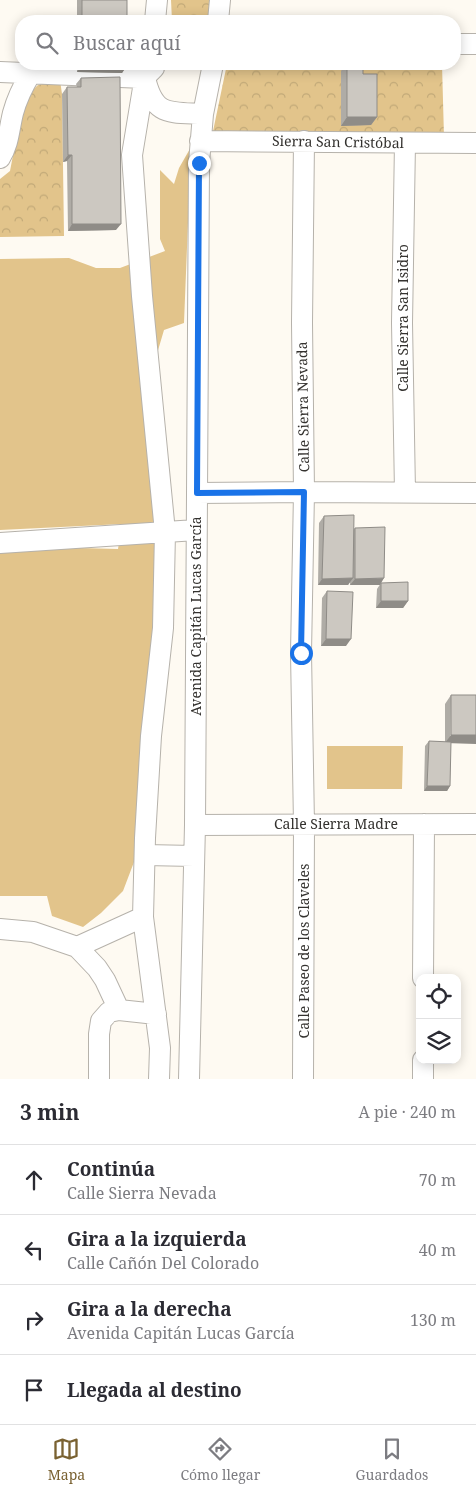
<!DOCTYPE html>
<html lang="es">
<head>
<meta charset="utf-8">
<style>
  :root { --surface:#fff; --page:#f2f2f3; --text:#2b2b33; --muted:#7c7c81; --line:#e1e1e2; --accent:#7a6232 }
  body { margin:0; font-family:"Noto Serif",serif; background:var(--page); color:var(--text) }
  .controls { position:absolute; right:15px; bottom:15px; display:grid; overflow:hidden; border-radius:10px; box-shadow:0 2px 12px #0003 }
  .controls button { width:45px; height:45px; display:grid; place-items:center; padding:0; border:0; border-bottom:1px solid var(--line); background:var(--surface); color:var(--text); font:25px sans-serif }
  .stop { position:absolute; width:15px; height:15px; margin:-11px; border:4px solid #1a73e8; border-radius:50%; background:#fff }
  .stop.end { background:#1a73e8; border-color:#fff; box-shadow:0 1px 5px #0008 }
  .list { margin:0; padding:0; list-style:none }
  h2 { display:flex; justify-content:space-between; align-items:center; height:65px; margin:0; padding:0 20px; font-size:21px }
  h2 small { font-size:16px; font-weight:400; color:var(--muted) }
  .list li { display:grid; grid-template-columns:32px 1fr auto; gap:15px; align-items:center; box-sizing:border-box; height:70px; padding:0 20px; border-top:1px solid var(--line) }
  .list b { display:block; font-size:19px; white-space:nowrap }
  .list p { margin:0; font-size:16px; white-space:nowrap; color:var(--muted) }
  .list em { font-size:16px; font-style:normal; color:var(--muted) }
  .icon { flex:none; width:28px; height:28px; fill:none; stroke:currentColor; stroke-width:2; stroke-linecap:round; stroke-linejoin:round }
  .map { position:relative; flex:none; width:476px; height:1079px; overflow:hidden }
  .search { position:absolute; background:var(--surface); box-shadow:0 2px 12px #0003; left:15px; right:15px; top:15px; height:55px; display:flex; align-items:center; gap:12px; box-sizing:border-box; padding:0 18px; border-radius:20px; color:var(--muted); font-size:19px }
  .sheet { height:345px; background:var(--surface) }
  nav { display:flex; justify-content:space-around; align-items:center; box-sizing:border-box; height:70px; border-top:1px solid var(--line); background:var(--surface); font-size:14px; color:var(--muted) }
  nav a { display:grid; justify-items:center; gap:2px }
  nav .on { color:var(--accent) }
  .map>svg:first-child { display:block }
</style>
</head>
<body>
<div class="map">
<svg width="476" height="1079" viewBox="0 0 476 1079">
  <defs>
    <pattern id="park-crowns" width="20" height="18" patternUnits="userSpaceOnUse" patternTransform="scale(1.25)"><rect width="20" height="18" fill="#e2c48b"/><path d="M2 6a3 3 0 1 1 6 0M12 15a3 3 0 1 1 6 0" fill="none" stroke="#c2a978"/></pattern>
  </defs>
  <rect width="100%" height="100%" fill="#fefaf2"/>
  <path fill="#e2c48b" d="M191,147L184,323L164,330L146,391L161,554L142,841L123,891L101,913L83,927L52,916L47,896H0V550L42,547L118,549L122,524L0,530V259L69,258L96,268H120L165,251L160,239V170L174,184L179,168Z
    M327,746H403L402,789H327Z"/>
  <path fill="url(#park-crowns)" d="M171,0H210V21H172Z
    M227,64H442L444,137L212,136Z
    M60,80L62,94L64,236L0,237V179L10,171L24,98L38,85Z"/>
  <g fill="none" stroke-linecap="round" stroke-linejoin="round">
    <g stroke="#b6b2ab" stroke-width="22">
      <path id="minor" d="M155,21L157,0
        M218,21L220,0
        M455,44H476
        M147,64L132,155L142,296L165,532L163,628L151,736L145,838L143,917L160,1048L159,1079
        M0,72L144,78L154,68
        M145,78C154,116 168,112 203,114
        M200,141L476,143
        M405,143L402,323L405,492
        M0,158C9,144 9,129 13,113C17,98 23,86 31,73
        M197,493L304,492L476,493
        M0,543L196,530
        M195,825L476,824
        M145,855L194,856
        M0,929L33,932L77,947L143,917
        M77,947L97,968L105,980L119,1010
        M423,978L424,824
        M99,1079V1034L101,1021L109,1012L119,1010L156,1014
        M189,1079L195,825L199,163L203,114L213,64
        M303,1079L304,824L301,653L304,492L302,323L304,141
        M423,1079V1060"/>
    </g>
    <use href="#minor" stroke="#fff" stroke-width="20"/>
  </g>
  <path fill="#afaca6" d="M77,0H127V21H77Z
    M77,64H127L122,73L77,72Z
    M346,64H363V74L377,117L371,125L341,126V71Z
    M81,78L116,230L68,231L67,161L63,162L62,94L67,87H77L76,84Z
    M324,516L353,530L355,528L380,585H350V582L348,585H318L319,523Z
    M381,583L408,601L403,608H376L377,589Z
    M327,591L346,646H321L322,598Z
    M451,695L450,786L447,791H424L425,746L429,741L445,742V704Z"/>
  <path fill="#8f8c87" d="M82,65L127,66L122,73L77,72Z
    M347,117H377L371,125L341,126Z
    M68,155H72L67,161L63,162Z
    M72,224H121L116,230L68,231Z
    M353,578L348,585H318L322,579Z
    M384,578L380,585H350L355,579Z
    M381,601H408L403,608H376Z
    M326,639H351L346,646H321Z
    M451,735H476V744L445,743Z
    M427,786H450L447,791H424Z"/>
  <path fill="#ccc8c1" stroke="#8f8c87" d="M82,0H127V21H82Z
    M82,64H127V66L82,65Z
    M347,64H363V74H377V117H347Z
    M120,77L121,224H72V155H68L67,87H81V78Z
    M354,515L353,578L322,579L324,516Z
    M385,527L384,578L355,579V528Z
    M408,582V601H381V583Z
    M327,591L353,592L351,639H326Z
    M451,695H476V735H451Z
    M429,741L451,742L450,786H427Z"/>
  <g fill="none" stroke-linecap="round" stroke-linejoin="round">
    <path stroke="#1a73e8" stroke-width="6" d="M199,163L197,493L304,492L301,653"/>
  </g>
  <g text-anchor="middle" stroke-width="4.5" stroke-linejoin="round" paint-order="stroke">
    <g font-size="14" fill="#34322f" stroke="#fff">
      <text transform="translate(338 142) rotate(1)" y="5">Sierra San Cristóbal</text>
      <text transform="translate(403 318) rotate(-90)" y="5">Calle Sierra San Isidro</text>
      <text transform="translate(303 407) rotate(-91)" y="5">Calle Sierra Nevada</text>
      <text transform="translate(196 616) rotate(-90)" y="5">Avenida Capitán Lucas García</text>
      <text x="336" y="829">Calle Sierra Madre</text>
      <text transform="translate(304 951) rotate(-90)" y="5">Calle Paseo de los Claveles</text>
    </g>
  </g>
</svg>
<div class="controls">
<button><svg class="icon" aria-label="locate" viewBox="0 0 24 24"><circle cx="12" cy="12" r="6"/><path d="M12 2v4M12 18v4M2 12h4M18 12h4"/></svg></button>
<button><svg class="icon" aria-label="layers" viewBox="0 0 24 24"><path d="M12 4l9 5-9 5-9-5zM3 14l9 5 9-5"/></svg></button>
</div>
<div class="stop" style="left:301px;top:653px"></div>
<div class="stop end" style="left:199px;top:163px"></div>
<div class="search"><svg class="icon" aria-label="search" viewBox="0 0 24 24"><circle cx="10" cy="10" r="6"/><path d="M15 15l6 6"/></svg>Buscar aquí</div>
</div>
<section class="sheet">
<h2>3 min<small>A pie · 240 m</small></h2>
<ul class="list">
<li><svg class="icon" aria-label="ahead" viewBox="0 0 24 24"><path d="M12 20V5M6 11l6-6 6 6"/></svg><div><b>Continúa</b><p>Calle Sierra Nevada</p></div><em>70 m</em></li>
<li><svg class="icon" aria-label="left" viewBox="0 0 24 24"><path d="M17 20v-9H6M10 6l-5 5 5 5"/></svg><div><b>Gira a la izquierda</b><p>Calle Cañón Del Colorado</p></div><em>40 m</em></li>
<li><svg class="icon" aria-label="right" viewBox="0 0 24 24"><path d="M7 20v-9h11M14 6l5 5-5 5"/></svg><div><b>Gira a la derecha</b><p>Avenida Capitán Lucas García</p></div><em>130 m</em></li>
<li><svg class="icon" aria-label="arrive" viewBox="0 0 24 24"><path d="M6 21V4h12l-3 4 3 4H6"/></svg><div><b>Llegada al destino</b></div></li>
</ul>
</section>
<nav>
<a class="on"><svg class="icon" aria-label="map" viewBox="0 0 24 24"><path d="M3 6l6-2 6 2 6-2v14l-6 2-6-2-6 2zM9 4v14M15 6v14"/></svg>Mapa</a>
<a><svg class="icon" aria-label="directions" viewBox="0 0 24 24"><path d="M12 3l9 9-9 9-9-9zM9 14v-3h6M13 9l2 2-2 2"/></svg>Cómo llegar</a>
<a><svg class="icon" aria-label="saved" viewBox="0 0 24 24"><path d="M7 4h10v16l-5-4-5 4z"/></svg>Guardados</a>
</nav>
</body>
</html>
